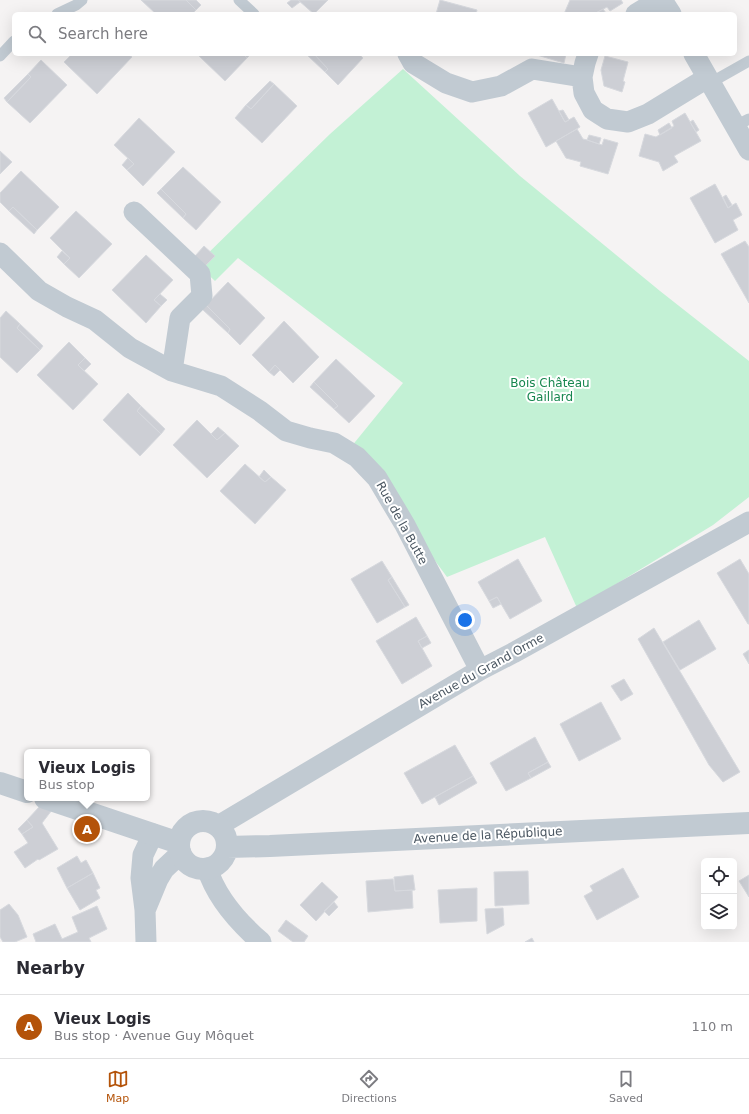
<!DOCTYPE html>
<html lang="en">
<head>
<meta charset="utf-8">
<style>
  :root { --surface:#fff; --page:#f2f2f3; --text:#2b2b33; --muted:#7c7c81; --line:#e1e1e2; --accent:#b45309 }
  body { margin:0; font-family:"DejaVu Sans",sans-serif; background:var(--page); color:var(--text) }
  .controls { position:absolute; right:12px; bottom:12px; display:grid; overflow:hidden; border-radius:6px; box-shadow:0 4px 16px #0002 }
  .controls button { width:36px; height:36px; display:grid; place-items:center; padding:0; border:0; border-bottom:1px solid var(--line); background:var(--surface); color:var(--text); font:20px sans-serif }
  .you { position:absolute; left:465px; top:620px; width:14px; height:14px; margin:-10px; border:3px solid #fff; border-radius:50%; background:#1a73e8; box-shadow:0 0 0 6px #1a73e833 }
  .badge { display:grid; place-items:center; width:26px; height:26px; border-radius:50%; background:var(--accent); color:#fff; font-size:13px; font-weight:700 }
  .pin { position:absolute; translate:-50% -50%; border:2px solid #fff; box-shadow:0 1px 4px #0006 }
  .popup { position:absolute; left:24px; top:749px; width:126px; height:52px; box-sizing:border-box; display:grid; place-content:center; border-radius:6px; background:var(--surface); filter:drop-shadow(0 1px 3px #0005); font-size:13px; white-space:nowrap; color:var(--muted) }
  .popup b { font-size:15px; color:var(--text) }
  .popup::after { content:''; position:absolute; left:50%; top:100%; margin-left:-8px; border:8px solid transparent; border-top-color:var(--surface) }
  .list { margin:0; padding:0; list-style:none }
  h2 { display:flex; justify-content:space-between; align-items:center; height:52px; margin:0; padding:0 16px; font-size:17px }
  h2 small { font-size:13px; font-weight:400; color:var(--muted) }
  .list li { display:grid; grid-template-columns:26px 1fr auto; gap:12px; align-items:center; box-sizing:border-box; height:64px; padding:0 16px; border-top:1px solid var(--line) }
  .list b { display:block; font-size:15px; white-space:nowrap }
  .list p { margin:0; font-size:13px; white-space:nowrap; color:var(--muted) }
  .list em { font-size:13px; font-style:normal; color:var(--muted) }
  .icon { flex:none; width:22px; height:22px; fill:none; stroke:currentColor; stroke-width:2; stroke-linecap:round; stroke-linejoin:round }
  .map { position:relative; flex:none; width:749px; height:942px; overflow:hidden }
  .search { position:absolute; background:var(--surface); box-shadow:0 4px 16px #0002; left:12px; right:12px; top:12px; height:44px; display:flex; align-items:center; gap:10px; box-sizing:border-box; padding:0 14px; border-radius:6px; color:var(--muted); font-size:15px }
  .sheet { height:116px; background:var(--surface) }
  nav { display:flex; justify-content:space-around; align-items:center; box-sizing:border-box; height:56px; border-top:1px solid var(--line); background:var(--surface); font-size:11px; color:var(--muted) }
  nav a { display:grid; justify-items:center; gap:2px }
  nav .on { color:var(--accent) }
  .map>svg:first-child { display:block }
</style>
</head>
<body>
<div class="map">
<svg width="749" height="942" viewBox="0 0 749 942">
  <rect width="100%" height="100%" fill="#f5f3f3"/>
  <path fill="#c3f1d5" d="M403,69L520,176L660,291L749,361V497L713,525L577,608L545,537L447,577L351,447L403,383L238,258L215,281L197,264L330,134Z"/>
  <path fill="#cdcfd5" stroke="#d7d9de" d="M141,0H186L196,10L192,14H156Z
    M186,0H196L201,5L196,10Z
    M291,0H298L300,2L292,8L287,3Z
    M298,0H328L314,14Z
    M440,0L477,10L476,14H436Z
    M570,0H621L623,3L610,11L607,7L594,14H564Z
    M603,9L606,13L594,14Z
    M72,54H128L132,57L97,94L64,62Z
    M197,54H243L247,58L225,81Z
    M243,54H251L247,58Z
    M306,54H314L328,69L325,72Z
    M314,54H359L363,58L338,85L325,72L328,69Z
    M537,54H566L564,63L537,55Z
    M605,56L628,62L623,81L625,82L622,92L604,86L601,70Z
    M41,60L67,85L30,123L7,102L31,77L28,74Z
    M28,74L31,77L7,102L4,98Z
    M270,81L274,84L251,109L246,105Z
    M274,84L297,106L262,143L235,118L246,105L251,109Z
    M552,99L565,122L574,117L580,127L546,147L528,113Z
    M563,110L569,120L565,122L559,111Z
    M685,113L701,141L674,156L678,162L663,171L659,162L639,156L645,134L656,137L674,126L672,121Z
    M139,118L175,152L143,186L127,170L134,164L114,145Z
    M693,120L699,130L696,132L690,122Z
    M669,123L672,128L660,135L658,130Z
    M577,129L583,139L587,140L602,145L604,139L618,143L608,174L580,166L581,162L566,158L556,141Z
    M589,135L601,138L599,144L587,140Z
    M0,151L12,162L0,174Z
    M128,158L134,164L127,170L122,165Z
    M183,167L221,202L196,230L183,218L186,214L161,189Z
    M21,171L59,207L37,230L13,207L9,211L0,202V193Z
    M715,184L728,208L736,203L742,215L733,220L738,230L715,243L690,198Z
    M161,189L186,214L183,218L157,193Z
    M726,195L732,205L728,208L723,197Z
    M13,207L37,230L34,234L9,211Z
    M76,211L112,244L79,278L64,264L70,258L50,238Z
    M745,241L749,247V303L721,254Z
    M204,246L215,256L205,266L195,256Z
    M62,251L70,258L64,264L57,257Z
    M146,255L173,280L154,300L161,306L146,323L112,290Z
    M228,282L265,318L240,345L228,333L230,329L206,305Z
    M160,294L167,300L161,306L154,300Z
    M206,305L230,329L228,333L202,309Z
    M6,311L20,324L17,328L40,350L17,373L0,357V318Z
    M284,321L319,357L293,383L275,365L269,372L252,355Z
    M20,324L43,346L40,350L17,328Z
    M69,342L85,358L78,365L98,384L73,410L37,375Z
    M85,358L91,364L84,371L78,365Z
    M336,359L375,396L349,423L334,409L338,406L314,382Z
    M275,365L280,370L274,376L269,372Z
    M314,382L338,406L334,409L310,387Z
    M128,393L141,406L137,411L161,434L140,456L103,420Z
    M141,406L165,429L161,434L137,411Z
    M197,420L217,440L225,433L239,446L207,478L173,445Z
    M218,427L225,433L217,440L211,434Z
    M245,464L265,482L271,477L286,490L255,524L220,491Z
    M264,470L271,477L265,482L259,477Z
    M518,559L542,601L510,619L497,597L489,601L478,582Z
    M740,559L749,574V624H748L717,573Z
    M382,561L392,577L388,580L405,607L377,623L351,579Z
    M392,577L409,605L405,607L388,580Z
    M497,597L501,604L493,608L489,601Z
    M416,617L427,636L418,641L432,666L402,684L376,641Z
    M699,620L716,649L680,670L663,642Z
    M654,628L740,772L723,782L709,765L638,639Z
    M427,636L431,643L422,648L418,641Z
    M749,650V664L743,654Z
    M624,679L633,694L621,701L611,686Z
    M601,702L621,739L579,761L560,724Z
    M535,737L548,762L528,773L531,778L506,791L490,763Z
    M455,745L473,776L422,804L404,773Z
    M548,762L551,767L531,778L528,773Z
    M473,776L477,783L439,805L435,797Z
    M40,806L52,810L42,823L58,849L39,860L38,859L25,868L14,852L28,843L22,834L33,827L27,820Z
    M27,820L33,827L22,834L18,829Z
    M77,856L81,863L86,860L93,873L67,888L57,868Z
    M623,868L639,897L597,920L584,896L593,891L590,886Z
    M528,871L529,904L495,906L494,872Z
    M93,873L100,888L96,890L100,898L80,910L67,888Z
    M413,875L415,890L395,891L394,877Z
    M749,875V897L739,881Z
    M393,879L395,891L412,890L413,908L368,912L366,881Z
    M322,882L338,897L316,921L300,905Z
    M477,888V921L440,923L438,890Z
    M334,902L338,907L329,916L324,911Z
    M9,904L18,915L27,937L15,942H3L0,937V910Z
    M97,906L107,929L89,938L91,942H36L33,934L55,924L62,939L78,932L72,917Z
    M503,908L504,925L487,934L485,909Z
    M286,920L308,936L304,942H293L278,931Z
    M532,938L534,942H525Z"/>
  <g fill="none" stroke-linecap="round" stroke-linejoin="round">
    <path stroke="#c1cad2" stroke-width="11" d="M239,0L254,14
      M57,14L76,5L82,0
      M0,56L14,41
      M710,83L749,61
      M735,126L749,119"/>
    <path stroke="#c1cad2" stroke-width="21" d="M662,0L671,14
      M636,14L659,0
      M408,54L413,63L446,83L472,92L501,86L532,69L582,77
      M588,54L585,63L582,77L584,93L593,110L607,119L628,122L648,114L707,78
      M694,54L749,150
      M134,212L200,274L202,296L180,318L172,371
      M0,253L39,291L67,307L95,320L130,348L172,371L221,386L260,411L286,431L310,438L334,443L357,457L377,478L405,525L480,670
      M218,826L480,670L513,653L749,522
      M207,868C216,897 238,922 261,942
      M146,908L158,879L164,869L181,853
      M146,942L145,910L141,878L143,855L153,834"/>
    <path stroke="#c1cad2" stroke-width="22" d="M0,783L27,792
      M45,798L179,843
      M179 845a24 24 0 1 1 48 0a24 24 0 1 1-48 0Z
      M227,847L270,846L749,823"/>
  </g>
  <g text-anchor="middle" stroke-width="4" stroke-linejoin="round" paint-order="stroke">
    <g font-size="12" fill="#17864f" stroke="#fff">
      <text x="550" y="387">Bois Château<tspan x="550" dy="14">Gaillard</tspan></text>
    </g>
    <g font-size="12" fill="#4a5661" stroke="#fff">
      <text transform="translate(402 523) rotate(61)" y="4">Rue de la Butte</text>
      <text transform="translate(481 671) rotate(-29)" y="4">Avenue du Grand Orme</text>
      <text transform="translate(488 835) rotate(-3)" y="4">Avenue de la République</text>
    </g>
  </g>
</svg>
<div class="controls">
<button><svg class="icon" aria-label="locate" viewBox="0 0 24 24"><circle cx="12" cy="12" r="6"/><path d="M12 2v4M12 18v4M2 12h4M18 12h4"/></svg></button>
<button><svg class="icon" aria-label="layers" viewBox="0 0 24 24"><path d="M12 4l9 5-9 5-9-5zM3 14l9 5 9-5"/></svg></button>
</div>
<div class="you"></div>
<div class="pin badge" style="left:87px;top:829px">A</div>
<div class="popup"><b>Vieux Logis</b>Bus stop</div>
<div class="search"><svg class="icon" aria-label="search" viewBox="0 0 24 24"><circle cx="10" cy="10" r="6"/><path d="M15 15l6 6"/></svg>Search here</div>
</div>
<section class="sheet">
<h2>Nearby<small></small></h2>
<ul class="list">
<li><span class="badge">A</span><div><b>Vieux Logis</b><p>Bus stop · Avenue Guy Môquet</p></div><em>110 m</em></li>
</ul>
</section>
<nav>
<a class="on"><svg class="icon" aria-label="map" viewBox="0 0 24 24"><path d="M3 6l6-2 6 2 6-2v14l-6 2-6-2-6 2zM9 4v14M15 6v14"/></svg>Map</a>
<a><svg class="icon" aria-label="directions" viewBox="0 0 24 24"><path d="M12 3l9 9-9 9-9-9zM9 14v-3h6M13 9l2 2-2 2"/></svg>Directions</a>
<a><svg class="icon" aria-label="saved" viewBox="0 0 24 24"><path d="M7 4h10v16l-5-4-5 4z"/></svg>Saved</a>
</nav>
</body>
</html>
